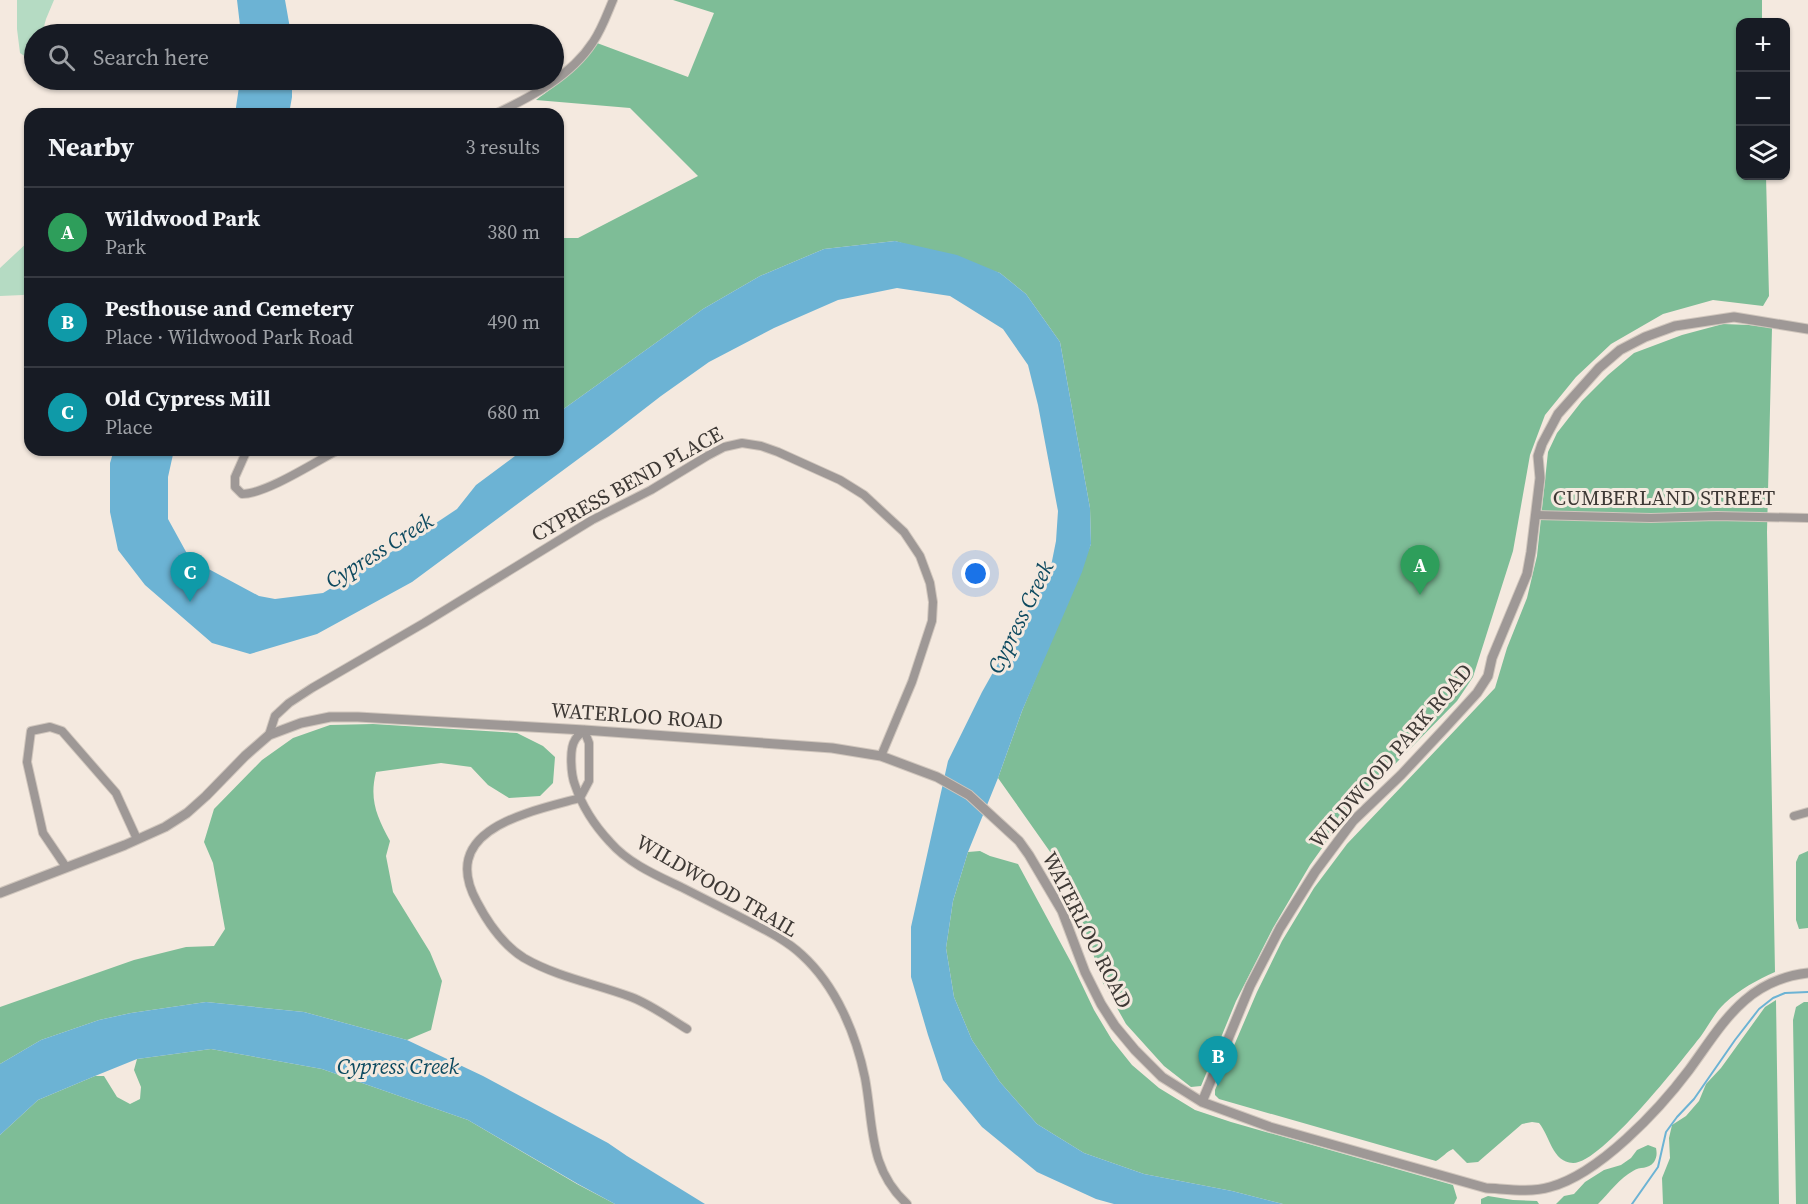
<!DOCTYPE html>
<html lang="en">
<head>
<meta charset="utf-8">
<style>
  :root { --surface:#171b24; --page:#242831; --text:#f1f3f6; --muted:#9ea1a6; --line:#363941; --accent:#318c3d }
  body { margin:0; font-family:"Source Serif 4",serif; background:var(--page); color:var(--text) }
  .controls { position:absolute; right:18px; top:18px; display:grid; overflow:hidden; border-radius:12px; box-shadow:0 2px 4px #0004 }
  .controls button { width:54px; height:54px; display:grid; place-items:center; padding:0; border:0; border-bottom:2px solid var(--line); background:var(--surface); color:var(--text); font:30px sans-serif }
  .you { position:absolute; left:976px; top:574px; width:21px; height:21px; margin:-15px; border:4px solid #fff; border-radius:50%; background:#1a73e8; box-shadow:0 0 0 9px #1a73e833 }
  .badge { display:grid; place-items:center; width:39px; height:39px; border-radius:50%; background:var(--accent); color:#fff; font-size:20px; font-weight:700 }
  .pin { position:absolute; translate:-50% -50px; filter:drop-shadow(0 2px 3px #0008) }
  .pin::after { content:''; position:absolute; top:32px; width:21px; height:18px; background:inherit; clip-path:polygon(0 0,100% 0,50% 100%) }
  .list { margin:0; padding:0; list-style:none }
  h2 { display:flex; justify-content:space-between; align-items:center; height:78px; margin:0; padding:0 24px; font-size:26px }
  h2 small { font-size:20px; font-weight:400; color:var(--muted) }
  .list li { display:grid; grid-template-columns:39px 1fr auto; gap:18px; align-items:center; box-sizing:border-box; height:90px; padding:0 24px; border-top:2px solid var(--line) }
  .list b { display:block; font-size:22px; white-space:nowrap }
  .list p { margin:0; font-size:20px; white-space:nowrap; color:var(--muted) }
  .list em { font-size:20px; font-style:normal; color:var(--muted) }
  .icon { flex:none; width:33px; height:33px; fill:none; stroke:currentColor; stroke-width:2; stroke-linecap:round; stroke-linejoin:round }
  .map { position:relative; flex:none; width:1808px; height:1204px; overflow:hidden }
  .search { position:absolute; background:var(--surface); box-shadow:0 2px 4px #0004; left:24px; top:24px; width:540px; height:66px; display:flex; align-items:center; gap:15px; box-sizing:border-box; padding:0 21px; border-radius:33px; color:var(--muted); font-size:22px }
  .panel { position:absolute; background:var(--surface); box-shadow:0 2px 4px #0004; left:24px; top:108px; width:540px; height:348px; border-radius:18px }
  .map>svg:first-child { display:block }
</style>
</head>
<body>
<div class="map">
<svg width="1808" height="1204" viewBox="0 0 1808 1204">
  <rect width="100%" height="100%" fill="#f4e9df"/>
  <path fill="#b5dbc3" d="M17,0H54L46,19L42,34H34V56L33,58L26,57L20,53L17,29Z
    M30,240V293L23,295L0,296V268Z"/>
  <path fill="#7ebd97" d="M673,0H1762V22H1740V176H1766L1769,296L1763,306L1713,300L1663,314L1611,344L1576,377L1545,415L1530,455L1513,551L1473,677L1457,701L1347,813L1310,865L1273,928L1236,1001L1201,1086L1191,1087L1164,1066L1126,1024L1103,983L1077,906L1053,856L998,778L1022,711L1091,544L1090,508L1060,342L1026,294L1000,273L895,241L824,249L760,276L703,309L558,413V238H578L698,176L630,108L536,100C559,83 582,68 597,43L688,77L714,13Z
    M1723,324L1749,325L1772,328L1767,532L1775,972C1757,980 1740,989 1725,1003C1715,1012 1709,1025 1701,1036C1682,1060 1601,1164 1573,1163C1552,1162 1550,1136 1539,1123L1532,1122L1522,1124L1478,1162L1467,1163L1453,1149C1446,1152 1443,1157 1436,1161L1219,1099L1215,1095V1090L1257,992L1282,941L1314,888L1347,844L1495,688L1507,648L1527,598L1537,556L1548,452L1557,433L1582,401L1608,375L1634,353L1682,335Z
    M373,724L517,733L543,746L555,757L553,783L540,796L509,798L488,785L471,767L441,763L376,772C369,800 377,817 390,841L386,856L393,892L430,952L442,981L431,1030L407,1040L304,1012L206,1002L131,1013L99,1020L41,1040L0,1064V1007L134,960L186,947L214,946L225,929L213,863L204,842L214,809L262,760L293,738L330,725Z
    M980,851L990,856L1018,864L1073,966L1094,1010L1112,1040L1132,1065L1159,1088L1195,1110L1231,1122L1453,1185L1457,1198L1454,1204H1283L1232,1191L1144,1174L1084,1153L1037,1124L1000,1082L972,1040L954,997L946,948L953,901L968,852Z
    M1808,851V928L1799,929L1796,920V862L1799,855Z
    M1776,1000L1779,1204H1663L1662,1178L1670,1158L1669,1138L1672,1125L1686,1116L1699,1101L1706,1084L1721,1068L1765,1007Z
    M1804,1002H1808V1204H1796L1793,1020L1796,1007Z
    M211,1049L322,1069L468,1120L577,1184L615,1204H0V1135L38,1100L95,1076H104L117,1097L130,1104L140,1099L141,1087L134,1070L137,1059Z
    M1648,1145L1656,1148C1657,1153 1657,1157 1654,1162C1648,1170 1640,1166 1633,1171C1620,1178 1609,1193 1598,1204H1556L1564,1196L1574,1194L1585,1182L1604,1170L1621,1165L1631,1158L1637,1150Z
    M1488,1196L1513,1200L1537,1201L1539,1204H1481V1199Z"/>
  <path fill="#6cb3d4" d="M237,0H285L291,34H241Z
    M240,80H292V97L289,114H235Z
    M895,241L957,255L1000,273L1026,294L1060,342L1090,508L1091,544L1082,572L1022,711L998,778L968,852L953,901L946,948L954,997L972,1040L1000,1082L1037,1124L1084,1153L1144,1174L1232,1191L1283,1204H1114L1096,1199L1037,1172L982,1127L943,1080L928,1035L911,977V927L948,761L982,692L1050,571L1056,541L1058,511L1038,405L1028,365L1003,329L950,296L897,288L838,300L774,328L709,362L661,396L608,437L412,582L317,634L250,654L212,643L145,585L118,550L110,512V463L114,450H174L168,477V519L190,559L259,596L275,599L323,593L403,545L457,509L476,485L523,450H558V413L703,309L760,276L824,249Z
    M206,1002L304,1012L407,1040L483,1076L608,1143L627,1156L705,1204H615L578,1184L468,1120L322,1069L211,1049L137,1059L95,1076L38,1100L0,1135V1064L41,1040L99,1020L131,1013Z"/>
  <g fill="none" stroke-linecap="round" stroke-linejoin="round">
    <path stroke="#6cb3d4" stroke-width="2" d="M1632,1204L1658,1167L1666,1132L1677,1117L1694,1099L1735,1040L1759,1009L1773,998L1785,993L1808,992"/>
    <g stroke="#d0c6bd" stroke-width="10">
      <path id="minor" d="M495,114C531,97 571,76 593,42C602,29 607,14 613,0
        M247,450L235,477V487L242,494C266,494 315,462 338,450
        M1536,515L1651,518L1717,516L1808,518
        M269,735L275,716L289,703L312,688L424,623L592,520L651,490L707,456L724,447L742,443L761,446L778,452L840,480L864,495L904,532L920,556L930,583L933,602L932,621L912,682L881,756
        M580,798L589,781V743L584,730C581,733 577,736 575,740C569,749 571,775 575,785C582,806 595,826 610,842C629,864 658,876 683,888C705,899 726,910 748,921C767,931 786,940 802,955C836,986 856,1034 865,1078C874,1126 868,1168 907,1204
        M580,798C529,812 437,829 477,902C488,923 503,945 524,958C557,977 596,984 631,997C650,1004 669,1018 687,1029
        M1794,816L1808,812
        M66,867L43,833L27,762L31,731L50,727L62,731L116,793L137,839"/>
    </g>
    <g stroke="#d0c6bd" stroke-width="11">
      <path id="tertiary" d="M0,893L125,845L165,827L187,813L206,796L245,756L269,735L301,723L330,717H358L584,730L832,748L881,756L937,777L969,795L1019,841L1029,855L1062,911L1085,972L1101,1004L1115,1026L1135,1050L1162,1077L1202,1102L1270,1127L1486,1188C1506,1189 1530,1193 1550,1187C1599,1174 1659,1110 1689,1070C1722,1025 1745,980 1808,973
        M1202,1102L1250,986L1280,928L1315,872L1353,821L1401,775L1445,728L1477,693L1488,676L1492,658L1527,574L1531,552L1540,478L1538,456L1542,444L1558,414L1599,368L1620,350L1645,337L1675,326L1734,317L1808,329"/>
    </g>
    <use href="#minor" stroke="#9e9896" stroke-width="8"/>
    <use href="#tertiary" stroke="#9e9896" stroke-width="9"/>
  </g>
  <g text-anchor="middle" stroke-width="6" stroke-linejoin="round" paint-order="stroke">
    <g font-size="21" fill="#3e3935" stroke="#f4e9df">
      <text transform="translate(627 484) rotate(-29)" y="7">CYPRESS BEND PLACE</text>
      <text x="1664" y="505">CUMBERLAND STREET</text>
      <text transform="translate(637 716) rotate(4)" y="7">WATERLOO ROAD</text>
      <text transform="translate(1391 756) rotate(-49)" y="7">WILDWOOD PARK ROAD</text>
      <text transform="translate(717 886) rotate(30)" y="7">WILDWOOD TRAIL</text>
      <text transform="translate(1087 930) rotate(63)" y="7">WATERLOO ROAD</text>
    </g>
    <g font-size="22" font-style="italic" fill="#0c495f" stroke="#f4e9df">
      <text transform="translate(379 550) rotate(-32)" y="8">Cypress Creek</text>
      <text transform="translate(1020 617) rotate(-64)" y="8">Cypress Creek</text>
      <text x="398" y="1074">Cypress Creek</text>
    </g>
  </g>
</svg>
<div class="controls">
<button>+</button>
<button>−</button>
<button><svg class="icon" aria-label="layers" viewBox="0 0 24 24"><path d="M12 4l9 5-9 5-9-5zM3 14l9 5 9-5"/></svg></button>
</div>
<div class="you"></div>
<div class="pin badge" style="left:1420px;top:595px;background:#2e9e5b">A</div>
<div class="pin badge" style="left:1218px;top:1086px;background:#0f9aa8">B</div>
<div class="pin badge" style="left:190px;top:602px;background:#0f9aa8">C</div>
<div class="search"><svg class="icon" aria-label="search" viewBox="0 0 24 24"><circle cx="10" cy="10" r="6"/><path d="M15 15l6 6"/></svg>Search here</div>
<section class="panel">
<h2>Nearby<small>3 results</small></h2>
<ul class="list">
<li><span class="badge" style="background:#2e9e5b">A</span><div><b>Wildwood Park</b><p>Park</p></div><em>380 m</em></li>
<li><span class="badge" style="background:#0f9aa8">B</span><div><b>Pesthouse and Cemetery</b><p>Place · Wildwood Park Road</p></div><em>490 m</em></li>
<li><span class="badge" style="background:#0f9aa8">C</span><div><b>Old Cypress Mill</b><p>Place</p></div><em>680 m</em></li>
</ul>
</section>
</div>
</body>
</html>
